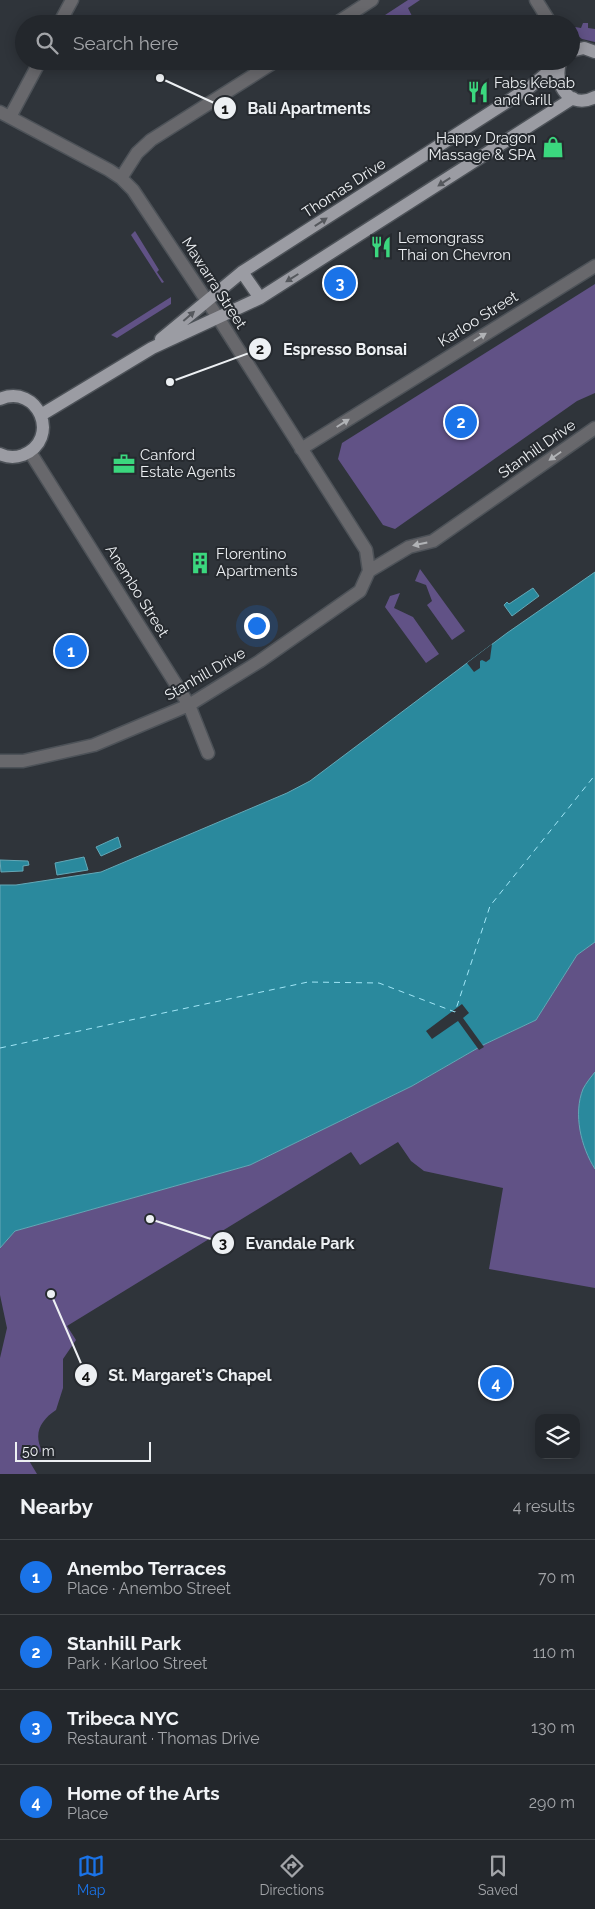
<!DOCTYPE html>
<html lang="en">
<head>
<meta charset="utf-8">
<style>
  :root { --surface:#23272c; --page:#2b2f34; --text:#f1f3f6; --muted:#a3a5a9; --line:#404448; --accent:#1a73e8 }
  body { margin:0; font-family:Raleway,sans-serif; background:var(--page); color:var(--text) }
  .controls { position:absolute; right:15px; bottom:15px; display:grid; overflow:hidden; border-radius:10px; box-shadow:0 2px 12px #0003 }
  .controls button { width:45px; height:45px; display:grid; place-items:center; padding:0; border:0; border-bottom:1px solid var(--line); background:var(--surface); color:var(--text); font:25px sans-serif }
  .scale { position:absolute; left:15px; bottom:12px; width:136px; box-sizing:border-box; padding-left:5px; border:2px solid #edf0f3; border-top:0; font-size:14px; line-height:18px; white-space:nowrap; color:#edf0f3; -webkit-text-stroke:4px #262a2f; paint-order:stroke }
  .you { position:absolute; left:256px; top:625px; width:18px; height:18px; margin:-12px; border:4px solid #fff; border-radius:50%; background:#1a73e8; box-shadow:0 0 0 8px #1a73e833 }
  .badge { display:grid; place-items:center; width:32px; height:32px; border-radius:50%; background:var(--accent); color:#fff; font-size:16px; font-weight:700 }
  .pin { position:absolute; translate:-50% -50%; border:2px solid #fff; box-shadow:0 1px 5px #0006 }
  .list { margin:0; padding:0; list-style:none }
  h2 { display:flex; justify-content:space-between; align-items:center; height:65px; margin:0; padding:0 20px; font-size:21px }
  h2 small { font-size:16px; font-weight:400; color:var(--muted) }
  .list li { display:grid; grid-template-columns:32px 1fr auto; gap:15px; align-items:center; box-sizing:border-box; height:75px; padding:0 20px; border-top:1px solid var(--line) }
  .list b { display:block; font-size:19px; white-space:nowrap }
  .list p { margin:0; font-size:16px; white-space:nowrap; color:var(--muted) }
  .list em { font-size:16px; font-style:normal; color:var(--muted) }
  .icon { flex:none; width:28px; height:28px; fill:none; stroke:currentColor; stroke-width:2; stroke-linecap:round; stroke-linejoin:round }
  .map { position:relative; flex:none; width:595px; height:1474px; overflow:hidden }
  .search { position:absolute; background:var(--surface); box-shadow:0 2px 12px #0003; left:15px; right:15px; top:15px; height:55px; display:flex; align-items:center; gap:12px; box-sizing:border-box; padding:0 18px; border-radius:28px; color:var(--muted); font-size:19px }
  .sheet { height:365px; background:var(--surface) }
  nav { display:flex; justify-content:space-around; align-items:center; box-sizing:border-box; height:70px; border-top:1px solid var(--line); background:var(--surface); font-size:14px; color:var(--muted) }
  nav a { display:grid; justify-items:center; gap:2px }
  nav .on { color:var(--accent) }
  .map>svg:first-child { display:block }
</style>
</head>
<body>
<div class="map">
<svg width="595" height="1474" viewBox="0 0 595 1474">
  <rect width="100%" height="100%" fill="#2f343a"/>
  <path fill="#615286" d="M408,0H420L408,8L413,18L404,24H390L385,15Z
    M583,23H588V28L595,29V42L582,39L573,32L575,27L581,28Z
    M135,231L159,270L157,272L164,282L162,283L131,235Z
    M595,284V393L577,401L395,529L383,525L338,459L342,443Z
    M171,297V304L117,338L111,335Z
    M420,569L465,631L452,640L427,605L432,601L426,585L415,581Z
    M400,593L394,608L413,617L439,654L426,663L385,607L390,596Z
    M595,942V1288L489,1269L503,1188L424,1171L411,1161L398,1142L360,1165L351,1152L67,1326L76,1340L63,1359V1388L56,1410C41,1420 33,1433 42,1451L28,1459L37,1474H0V1358L7,1328L0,1295V1248L15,1231L250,1165L412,1086L483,1045L536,1020L577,955Z"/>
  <path fill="#2a899d" stroke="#64a8b7" d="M595,572V942L577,955L536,1020L483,1045L412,1086L250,1165L15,1231L0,1248V885H16L101,872L287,793L310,781L507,633Z
    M533,588L539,596L512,616L504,605L507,602L509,604Z
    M118,837L121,847L101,856L96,847Z
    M84,857L88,870L57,875L55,863Z
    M0,860L28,861L29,865L23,866V871L1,872Z
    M595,1072V1169C581,1147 573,1114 583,1089C586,1083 591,1077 595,1072Z"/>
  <path fill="#2f343a" d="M492,644L490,659L486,662L482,660L480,661V668L474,672L467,663Z
    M462,1004L469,1013L463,1018L484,1047L479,1050L458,1021L432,1039L426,1031Z"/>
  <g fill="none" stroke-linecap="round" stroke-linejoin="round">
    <path stroke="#a1e6f7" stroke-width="1" stroke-dasharray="6 5" stroke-linecap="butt" d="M0,1048L308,982L379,983L455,1012L490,906L595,775"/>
    <g stroke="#4d5258" stroke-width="15">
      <path id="minor" d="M536,0L551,24
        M59,24L72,0
        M335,24L372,0
        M0,112L109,170L121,178L133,190L219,319L366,550L369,571L360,591L260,661L189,705L94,745L23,761H0
        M10,117L40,61
        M121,178L137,153L151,140L276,61
        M301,449L595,266
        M30,452L189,705L208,753
        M369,571L409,547L433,541L595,428"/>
    </g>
    <g stroke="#4d5258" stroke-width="15">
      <path id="major" d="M571,51L584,48L595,52
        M560,63C553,86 571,110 595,97
        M242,272L260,298
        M161,339L242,272L530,87L561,61
        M0,399C38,383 62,439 23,455C15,458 8,458 0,454
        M41,415L152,348L260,298L573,98"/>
    </g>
    <use href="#minor" stroke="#68686c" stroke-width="12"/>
    <use href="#major" stroke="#9b9ca3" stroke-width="12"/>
  </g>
  <defs><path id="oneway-solid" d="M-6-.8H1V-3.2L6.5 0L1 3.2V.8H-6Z" transform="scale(1.25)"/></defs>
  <g fill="#55585d">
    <use href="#oneway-solid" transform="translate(444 182) rotate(147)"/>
    <use href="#oneway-solid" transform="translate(321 222) rotate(-33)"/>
    <use href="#oneway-solid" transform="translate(292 278) rotate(148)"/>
    <use href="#oneway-solid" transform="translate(189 316) rotate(-41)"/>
  </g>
  <g fill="#b1b3b6">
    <use href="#oneway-solid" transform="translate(480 337) rotate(-32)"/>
    <use href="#oneway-solid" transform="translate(343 423) rotate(-32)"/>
    <use href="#oneway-solid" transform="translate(555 456) rotate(145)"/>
    <use href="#oneway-solid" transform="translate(420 544) rotate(168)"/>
  </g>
  <defs>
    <g id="restaurant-bare" transform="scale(1.725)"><path d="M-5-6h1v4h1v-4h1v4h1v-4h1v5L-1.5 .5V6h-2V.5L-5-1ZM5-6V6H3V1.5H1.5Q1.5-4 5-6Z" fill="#3bd77e" stroke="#262a2f" stroke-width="2.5" paint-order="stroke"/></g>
    <g id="shop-bare" transform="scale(1.725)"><path d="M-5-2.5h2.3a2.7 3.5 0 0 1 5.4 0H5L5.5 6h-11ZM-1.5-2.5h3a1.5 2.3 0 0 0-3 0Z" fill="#3bd77e" stroke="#262a2f" stroke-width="2.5" paint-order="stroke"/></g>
    <g id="office-bare" transform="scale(1.725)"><path d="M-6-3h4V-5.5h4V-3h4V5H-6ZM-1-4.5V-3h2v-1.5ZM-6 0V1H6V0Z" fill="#3bd77e" stroke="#262a2f" stroke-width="2.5" paint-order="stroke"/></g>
    <g id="building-bare" transform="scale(1.725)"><path d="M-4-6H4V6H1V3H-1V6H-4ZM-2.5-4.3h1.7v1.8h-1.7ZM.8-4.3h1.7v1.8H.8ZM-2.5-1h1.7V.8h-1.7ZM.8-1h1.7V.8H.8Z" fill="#3bd77e" stroke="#262a2f" stroke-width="2.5" paint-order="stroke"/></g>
  </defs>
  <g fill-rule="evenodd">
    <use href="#restaurant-bare" x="478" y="92"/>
    <use href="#shop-bare" x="553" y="147"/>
    <use href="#restaurant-bare" x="381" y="247"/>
    <use href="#office-bare" x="124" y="464"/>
    <use href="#building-bare" x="200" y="563"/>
  </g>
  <g text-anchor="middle" stroke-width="4" stroke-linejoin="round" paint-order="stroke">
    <g font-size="15" fill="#edf0f3" stroke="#262a2f" text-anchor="start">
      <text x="494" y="88">Fabs Kebab<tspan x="494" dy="17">and Grill</tspan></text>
      <text x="536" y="143" text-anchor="end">Happy Dragon<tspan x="536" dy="17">Massage &amp; SPA</tspan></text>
      <text x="398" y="243">Lemongrass<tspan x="398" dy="17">Thai on Chevron</tspan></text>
      <text x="140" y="460">Canford<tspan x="140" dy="17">Estate Agents</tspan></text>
      <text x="216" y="559">Florentino<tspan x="216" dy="17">Apartments</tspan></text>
    </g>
    <g font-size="15" fill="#edf0f3" stroke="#262a2f">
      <text transform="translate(344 188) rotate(-33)" y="5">Thomas Drive</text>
      <text transform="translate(214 283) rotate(57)" y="5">Mawarra Street</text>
      <text transform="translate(478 319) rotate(-32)" y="5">Karloo Street</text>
      <text transform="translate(537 449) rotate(-35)" y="5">Stanhill Drive</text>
      <text transform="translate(137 591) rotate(58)" y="5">Anembo Street</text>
      <text transform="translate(205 674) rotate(-30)" y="5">Stanhill Drive</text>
    </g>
  </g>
  <path fill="none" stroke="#edf0f3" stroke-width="2" d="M160 78L225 108M170 382L260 349M150 1219L223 1243M51 1294L86 1375"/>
  <g fill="#edf0f3" stroke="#262a2f" stroke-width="2">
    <circle cx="160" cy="78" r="5"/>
    <circle cx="170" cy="382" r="5"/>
    <circle cx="150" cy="1219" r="5"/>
    <circle cx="51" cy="1294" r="5"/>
    <circle cx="225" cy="108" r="12"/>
    <circle cx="260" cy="349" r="12"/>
    <circle cx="223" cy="1243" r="12"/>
    <circle cx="86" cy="1375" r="12"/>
  </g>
  <g font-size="15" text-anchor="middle" font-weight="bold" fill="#111">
    <text x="225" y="114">1</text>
    <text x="260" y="354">2</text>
    <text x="223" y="1248">3</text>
    <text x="86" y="1380">4</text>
  </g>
  <g font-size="16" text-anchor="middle" font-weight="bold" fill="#edf0f3" stroke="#262a2f" stroke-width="4" stroke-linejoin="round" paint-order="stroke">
    <text x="309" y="114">Bali Apartments</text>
    <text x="345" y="355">Espresso Bonsai</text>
    <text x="300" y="1249">Evandale Park</text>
    <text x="190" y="1381">St. Margaret's Chapel</text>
  </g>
</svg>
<div class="controls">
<button><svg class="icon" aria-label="layers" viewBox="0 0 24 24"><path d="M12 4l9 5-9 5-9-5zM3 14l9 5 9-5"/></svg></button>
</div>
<div class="scale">50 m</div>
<div class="you"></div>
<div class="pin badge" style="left:71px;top:651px">1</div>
<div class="pin badge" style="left:461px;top:422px">2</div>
<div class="pin badge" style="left:340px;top:283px">3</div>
<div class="pin badge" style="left:496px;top:1383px">4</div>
<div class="search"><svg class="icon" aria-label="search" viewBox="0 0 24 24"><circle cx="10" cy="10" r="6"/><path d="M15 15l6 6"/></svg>Search here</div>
</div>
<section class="sheet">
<h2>Nearby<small>4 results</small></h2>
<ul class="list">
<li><span class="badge">1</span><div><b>Anembo Terraces</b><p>Place · Anembo Street</p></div><em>70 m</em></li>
<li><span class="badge">2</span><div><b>Stanhill Park</b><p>Park · Karloo Street</p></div><em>110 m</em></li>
<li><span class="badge">3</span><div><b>Tribeca NYC</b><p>Restaurant · Thomas Drive</p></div><em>130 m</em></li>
<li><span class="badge">4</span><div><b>Home of the Arts</b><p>Place</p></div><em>290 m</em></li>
</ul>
</section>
<nav>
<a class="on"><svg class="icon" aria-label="map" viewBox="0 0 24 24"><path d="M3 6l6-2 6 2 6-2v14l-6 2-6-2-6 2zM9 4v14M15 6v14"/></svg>Map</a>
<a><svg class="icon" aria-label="directions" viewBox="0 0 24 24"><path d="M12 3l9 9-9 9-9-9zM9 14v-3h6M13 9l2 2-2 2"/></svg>Directions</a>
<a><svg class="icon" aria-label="saved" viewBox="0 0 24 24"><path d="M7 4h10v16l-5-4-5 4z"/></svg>Saved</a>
</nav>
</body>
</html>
